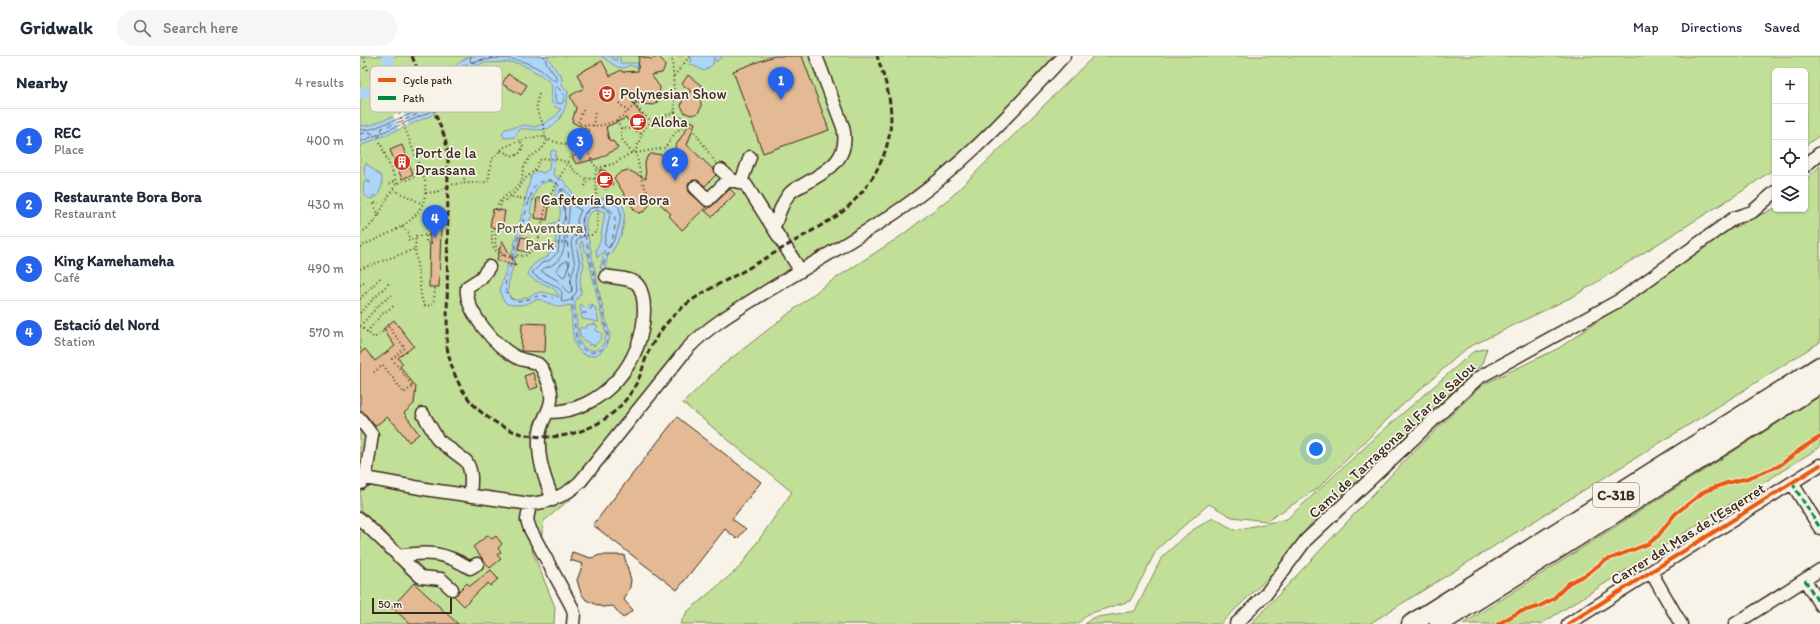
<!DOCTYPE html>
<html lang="en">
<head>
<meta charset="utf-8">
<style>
  :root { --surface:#fff; --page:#f6f6f7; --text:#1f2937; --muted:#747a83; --line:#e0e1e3; --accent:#2563eb }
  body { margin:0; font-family:Itim,sans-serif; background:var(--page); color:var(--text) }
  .controls { position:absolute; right:12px; top:12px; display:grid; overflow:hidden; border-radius:6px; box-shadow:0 1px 3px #0004 }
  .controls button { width:36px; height:36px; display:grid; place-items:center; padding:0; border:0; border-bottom:1px solid var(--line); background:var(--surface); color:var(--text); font:20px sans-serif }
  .scale { position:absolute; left:12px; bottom:10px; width:80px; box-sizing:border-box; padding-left:4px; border:2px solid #3b2a1e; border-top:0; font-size:11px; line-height:14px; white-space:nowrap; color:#3b2a1e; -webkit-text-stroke:3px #f7f3e8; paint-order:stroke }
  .you { position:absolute; left:956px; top:393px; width:14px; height:14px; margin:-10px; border:3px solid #fff; border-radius:50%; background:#1a73e8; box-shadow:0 0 0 6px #1a73e833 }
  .badge { display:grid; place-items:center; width:26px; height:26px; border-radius:50%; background:var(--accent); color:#fff; font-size:13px; font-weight:700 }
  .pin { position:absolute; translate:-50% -33px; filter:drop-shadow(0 1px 2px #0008) }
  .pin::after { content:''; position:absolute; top:21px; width:14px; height:12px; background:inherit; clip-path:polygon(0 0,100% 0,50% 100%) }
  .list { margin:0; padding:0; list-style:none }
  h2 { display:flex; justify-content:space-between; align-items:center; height:52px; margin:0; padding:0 16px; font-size:17px }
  h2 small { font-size:13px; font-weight:400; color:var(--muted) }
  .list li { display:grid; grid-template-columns:26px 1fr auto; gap:12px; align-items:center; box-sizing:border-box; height:64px; padding:0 16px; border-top:1px solid var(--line) }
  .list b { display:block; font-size:15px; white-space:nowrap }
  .list p { margin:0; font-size:13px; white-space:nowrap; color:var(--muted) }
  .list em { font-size:13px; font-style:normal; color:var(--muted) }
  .icon { flex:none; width:22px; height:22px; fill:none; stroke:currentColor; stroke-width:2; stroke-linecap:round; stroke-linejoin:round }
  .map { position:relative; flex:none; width:1460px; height:568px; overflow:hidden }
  header { display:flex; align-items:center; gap:24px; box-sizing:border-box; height:56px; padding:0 20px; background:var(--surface); border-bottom:1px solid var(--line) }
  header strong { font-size:19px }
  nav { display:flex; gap:22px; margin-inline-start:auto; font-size:14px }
  .search { width:280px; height:36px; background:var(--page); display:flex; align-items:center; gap:10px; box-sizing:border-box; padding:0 14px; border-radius:22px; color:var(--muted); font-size:15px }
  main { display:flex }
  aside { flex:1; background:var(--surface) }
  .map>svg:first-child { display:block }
</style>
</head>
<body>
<header>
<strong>Gridwalk</strong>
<div class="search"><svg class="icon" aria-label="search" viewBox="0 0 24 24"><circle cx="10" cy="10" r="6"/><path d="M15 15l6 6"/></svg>Search here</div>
<nav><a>Map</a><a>Directions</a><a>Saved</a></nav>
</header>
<main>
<aside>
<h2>Nearby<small>4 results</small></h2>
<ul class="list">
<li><span class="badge">1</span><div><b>REC</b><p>Place</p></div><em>400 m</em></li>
<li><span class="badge">2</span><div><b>Restaurante Bora Bora</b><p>Restaurant</p></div><em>430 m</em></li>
<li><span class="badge">3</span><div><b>King Kamehameha</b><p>Café</p></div><em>490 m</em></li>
<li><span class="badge">4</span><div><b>Estació del Nord</b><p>Station</p></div><em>570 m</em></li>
</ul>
</aside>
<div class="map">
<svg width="1460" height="568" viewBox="0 0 1460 568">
  <rect width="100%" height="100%" fill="#f7f3e8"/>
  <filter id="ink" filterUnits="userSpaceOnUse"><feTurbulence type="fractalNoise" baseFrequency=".025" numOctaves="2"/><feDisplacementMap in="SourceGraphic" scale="8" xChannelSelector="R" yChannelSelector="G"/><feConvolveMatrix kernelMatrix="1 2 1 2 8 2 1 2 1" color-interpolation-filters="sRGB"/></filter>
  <g filter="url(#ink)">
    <path fill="#c2df97" stroke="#7e845a" d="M0,0H694L632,68L574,119L530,153L337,275L323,288L278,344L227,429L184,465L181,483L172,494L195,551L194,568H0Z
      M734,0H1460V79L1445,90V15H1415V112L1384,134L1216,239L1107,292L1038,353L958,432L907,465L872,461L849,448L797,493L770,545L728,558L717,568H320L327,556L380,511L432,436L323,347L359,312L464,230L541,180L591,141Z
      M1460,110V286L1335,365L1009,568H891L1048,401L1122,329L1199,292L1369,174L1415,152V153H1445V124Z
      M1127,292L1122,308L949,470L911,519L860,568H725L732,562L775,555L802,501L831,475L853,462L875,474L927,463L1027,371L1113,296Z
      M1460,340V391L1181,568H1103Z"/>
    <path fill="#add5f7" stroke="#7f91a0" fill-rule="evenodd" d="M111,0H187L198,17L201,18L203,31L208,36C207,52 199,73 180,74C173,74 167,72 160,73L155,81L144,82L142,77L145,73L165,69L175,71L183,68L196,60L201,53L195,51L191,44L192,28L181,19L161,8L150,6L123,7L110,12L96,22L84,50L70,60L0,90V70L12,69L20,65C39,59 57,53 73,39C89,24 86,11 111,0Z
      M241,0H250L256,5L257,0H260V7H278L277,12L270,9L264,12L257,11Z
      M329,0H363L356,6L354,1L353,8L344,15L330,8L332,3Z
      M193,94L196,95L193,119C197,121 201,123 204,125C210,131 212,140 221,143C226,145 232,142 237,142C269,143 267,152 261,180L259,181L257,187L250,199H248L245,213L240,212L245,194L237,202L236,193L240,186L245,156C238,152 228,155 226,164C225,171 228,179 229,185C235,216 241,248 250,278C249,298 226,309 216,290C211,280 212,259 211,249L199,251L178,243C165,248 162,251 147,248L142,243L140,232L154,190L171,120L178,115L184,117L189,113L191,95ZM189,125L193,126L198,130L195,139C197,150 204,152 198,166L190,168L189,170L190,175L196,181L195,194L189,196L188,201C179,204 170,209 168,218C175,230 195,226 199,241C194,239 187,236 181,236C170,237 148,257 148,230L161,178L166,177L172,158L170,157C173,144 173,128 189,125ZM222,185L225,195L227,196L246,279L243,289L236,294H229L222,290L218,282L215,246L221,237L220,223L224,209L220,188Z
      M6,107L22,121V130L17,141L13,139V143L8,142L3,137L4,125L11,127C5,121 4,119 4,110H6Z
      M221,248L226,252L230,248L235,251L239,266L222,263L220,251Z
      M234,268L238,270L235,274L242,277L241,283L234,290L232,288L229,290L228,286L224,285L221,280H220L219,272H226L227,269Z"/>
    <path fill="#f7f3e8" d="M43,55L49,69L38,73L33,59Z"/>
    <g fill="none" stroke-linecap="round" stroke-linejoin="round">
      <path stroke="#696e75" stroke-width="1" d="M111,0L110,5L112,7C136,0 157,0 179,13C185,16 190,24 197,25V22L187,8L184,0
        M197,31L204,38V45L201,48L197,47L195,43V33Z
        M0,74C13,74 16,71 27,67C50,59 68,52 83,33L86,34L81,47L68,57L0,86
        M201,133H204C217,150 221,146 239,146L241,148L240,150C220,152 222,164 224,180L218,183L216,187L220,209L216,223L217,235L211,244L203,246L201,244L202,236C194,225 180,226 172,217L182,207L190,204L198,196L200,180L195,173C196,171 198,171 200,170C209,163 203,146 199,140Z
        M245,147C249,147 254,146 257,149C266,156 255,186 249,192L244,188L250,158L248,153L243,150Z
        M210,148L221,154L217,164L218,176L213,181L211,187L215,209L211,222L212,234L209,238L197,224L181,215C184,211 187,212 192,209C204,202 207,187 203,174L208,166Z
        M207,205L209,209L205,220L203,221L196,214L201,208Z"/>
      <path stroke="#add5f7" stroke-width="11" d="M0,37C26,39 29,21 28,0"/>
      <path stroke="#585554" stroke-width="1" stroke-dasharray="5 4" stroke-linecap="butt" d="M0,78L9,76L19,81L22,72C42,65 61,59 77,44C84,38 87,29 92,21C103,3 126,3 144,0
        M152,202L173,132C183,120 198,121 203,137L216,284C223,302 247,300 248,280L222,166C224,148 252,144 255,163C257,175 246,200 242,212
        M151,207C146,223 138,240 159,246L181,239L193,242
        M222,257H227L233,250"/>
    </g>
    <path fill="#e3ba93" stroke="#3b2a1e" d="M279,0L291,3L299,1L304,6L305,11L302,17L291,19L300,31L299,44L294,49L272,47L286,64L275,73L266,62L246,71L249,84L254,86L258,92L240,102L216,108L212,101L227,93L213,84L230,75L212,66L216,52L210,40L224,32L217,18L242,5L250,20L261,14L262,16L278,15Z
      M414,0H442L469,74L403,97L373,15Z
      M148,18L167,29L161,39L142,28Z
      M328,19L343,31L337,39L341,46V52L338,57L332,59L325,57L321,50L323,42L331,35L322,28Z
      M331,65L335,67L327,89L354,114L356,119L345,130L337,124L329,126L328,129L329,136L346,151L322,174L309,160L311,158L294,142L285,155L279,157L275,155L254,122L261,116L268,114L286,123L285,107L287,101L291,98H296L302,99L307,104L315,95V91Z
      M42,89L53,118L42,123L30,94Z
      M241,113L247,116L253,128L248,132L245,133L241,130L238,119Z
      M370,133L375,138L352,161L345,155L353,149Z
      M177,142L190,144L187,164L175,162Z
      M133,153L145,155L142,173L130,171Z
      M70,173H81L79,231H69Z
      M161,181L171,183L167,196L158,194Z
      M142,184L156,210L137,204Z
      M34,264L54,290L38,302L43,308L40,310L56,331L54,348L44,357L59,378L49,386L35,368L32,366L27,361L15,370L0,352V297L5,293L15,305L35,290L23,273Z
      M162,267L186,268L185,296L161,295Z
      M173,317L178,331L169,334L164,320Z
      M317,361L401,426L372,463L386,473L377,483L365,473L317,534L233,469Z
      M128,479L132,483L136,480L142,488L138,492L141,496L137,499L141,503L130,512L113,491Z
      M212,496L231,502L240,499H264L271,524L270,531L264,544L273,554L263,562L253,550L242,551L226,544L221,537L217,524L223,508L210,504Z
      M131,514L138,523L130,530L128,527L121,533L104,550L94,540L107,527L110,530Z
      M54,527L98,568H50L32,551Z"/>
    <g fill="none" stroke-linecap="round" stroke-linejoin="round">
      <g stroke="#3b2a1e" stroke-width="15">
        <path id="minor" d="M1445,110L1460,97
          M361,114L372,124
          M381,126L390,101
          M335,131L348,144L367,125H376L386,129L440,214
          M414,171C418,161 422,145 430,137C433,134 438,131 443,129C466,115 491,104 483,71L456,0
          M129,211L121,222L107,231C104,255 137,292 158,302C164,305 172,305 178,308C182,311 184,316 186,321C201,353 179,358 179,383C178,405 185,423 193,444
          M188,356C242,357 285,305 284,253C284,245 282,232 276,227C269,222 255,222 246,220
          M63,358L78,384L106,405C113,416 111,427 110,439
          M0,363L12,379L6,418L5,422L1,427
          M0,421L71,434L170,448C190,446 205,440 220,426L327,293C348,271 373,256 399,240C440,215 481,191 521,166C592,122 647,61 704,0
          M1432,427L1460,472
          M170,448L167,464L170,473L212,551L214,558L213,568
          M0,463L61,521L81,523L92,533
          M38,500C68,495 84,496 110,512L117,508
          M1291,516L1321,568
          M1445,524L1460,549
          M876,568L906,538L946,484L1118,322L1260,244L1374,162L1392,156L1415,136
          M1208,568L1460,409
          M1375,568L1460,514"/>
      </g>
      <g stroke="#3b2a1e" stroke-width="21">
        <path id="highway" d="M1051,568L1460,310
          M1079,568L1460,328"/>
      </g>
      <path stroke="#3b2a1e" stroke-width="2" stroke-dasharray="1 3" stroke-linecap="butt" d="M0,10L6,13
        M314,20L330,0
        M179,38C171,58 186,62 185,82
        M259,47L268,56
        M274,49L291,65
        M223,54L218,67C243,75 266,64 279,41L268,36
        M315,56L331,70L355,106
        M257,65L261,72V82L272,97
        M233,70L235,55
        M261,72L273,73L281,78
        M20,86L37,128
        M221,93L225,69
        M141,95L154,100L159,98L163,91L160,84
        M276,96L282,125L290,142
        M276,97L305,92L315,77L327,66
        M102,127L107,118L114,112
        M29,128L36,124
        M225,130L227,123
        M34,134L63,148
        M66,137L76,136L94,128L128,126L132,103L143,92L160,84L180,80L189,84L228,95L231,104L237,112L253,108L276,94C285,66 288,66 315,56L312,0
        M150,140C158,135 161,128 166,122C174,114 176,117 179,104C188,102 201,102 208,108C219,118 220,123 235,123
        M136,153L140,145L161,126L164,110L170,101L181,94L188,84
        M139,154L142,146L151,141L187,146L215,92
        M19,160L13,147H19
        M42,171L49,177V185L55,182
        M133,171C131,185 130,195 145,200L135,189L136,172
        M71,172H67L66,187H77
        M0,177C20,167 23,145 36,129C40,125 49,123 54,121
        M215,180L232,179L237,175L238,158L235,120L237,112
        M177,190L187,146
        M0,191C30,175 70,167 65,125L33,41L26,30L8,14L3,0
        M55,192L56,180L70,179
        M145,200L155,203L156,199L165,200L177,190L209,186
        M0,213L55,193L62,245L65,250L72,249L74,244L75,231
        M0,229L4,226
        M0,243L22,220
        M0,257L30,226
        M0,270L14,282L29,271L45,292L32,303L53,330L44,337L23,309L12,318
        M0,270L21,247L32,239
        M7,276L22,258L35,249
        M0,292L3,295"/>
      <use href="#minor" stroke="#f7f3e8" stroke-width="12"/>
      <use href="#highway" stroke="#f7f3e8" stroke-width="18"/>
      <path stroke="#3b2a1e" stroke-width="3" stroke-dasharray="6 3" stroke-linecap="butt" d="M52,0L85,82L88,99L87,291C94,328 110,354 144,371C163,381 185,383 206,379C237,373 264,354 278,324C282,316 284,307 287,299C296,279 310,260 328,247C344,235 363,226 380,217C413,198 445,179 477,160C511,134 536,92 530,48C528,31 522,15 517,0"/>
      <path stroke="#00873e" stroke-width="3" stroke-dasharray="6 3" stroke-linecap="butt" d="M1432,427L1460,472
        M1445,524L1460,549"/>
      <g stroke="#f7f3e8" stroke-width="6">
        <path id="cycleway" d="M1138,568L1159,556L1178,551L1193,543L1209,527L1227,518L1244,505L1288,488L1298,480L1315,458L1345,435L1367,427L1388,422L1419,410L1441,393L1460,381
          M1208,568L1460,409"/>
      </g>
      <use href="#cycleway" stroke="#e8590c" stroke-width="4"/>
    </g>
  </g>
  <defs>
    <g id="theatre-disc" transform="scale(0.9)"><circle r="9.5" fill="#c8321e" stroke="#f7f3e8"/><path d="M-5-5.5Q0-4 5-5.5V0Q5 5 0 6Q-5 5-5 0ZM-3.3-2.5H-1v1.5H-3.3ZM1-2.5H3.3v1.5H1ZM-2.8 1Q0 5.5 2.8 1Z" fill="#fff"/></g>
    <g id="cafe-disc" transform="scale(0.9)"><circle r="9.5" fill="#c8321e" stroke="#f7f3e8"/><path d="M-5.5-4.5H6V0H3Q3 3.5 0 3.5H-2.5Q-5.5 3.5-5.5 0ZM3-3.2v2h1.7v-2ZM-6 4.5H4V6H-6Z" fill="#fff"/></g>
    <g id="building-disc" transform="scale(0.9)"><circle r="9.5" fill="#c8321e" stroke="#f7f3e8"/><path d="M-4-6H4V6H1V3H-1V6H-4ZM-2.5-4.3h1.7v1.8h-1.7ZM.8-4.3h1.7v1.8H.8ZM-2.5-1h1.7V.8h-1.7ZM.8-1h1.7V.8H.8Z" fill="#fff"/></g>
  </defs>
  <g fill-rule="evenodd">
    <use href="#theatre-disc" x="247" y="38"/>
    <use href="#cafe-disc" x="278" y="66"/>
    <use href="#building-disc" x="42" y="106"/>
    <use href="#cafe-disc" x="245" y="124"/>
  </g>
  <g text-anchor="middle" stroke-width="3.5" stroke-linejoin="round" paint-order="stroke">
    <rect fill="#f7f3e8" stroke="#73665b" stroke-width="1" x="1233" y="427" width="46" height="24" rx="3"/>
    <g font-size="14" font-weight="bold" fill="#3b2a1e">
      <text x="1256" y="444">C-31B</text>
    </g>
    <g font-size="15" fill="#3b2a1e" stroke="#f7f3e8" text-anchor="start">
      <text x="260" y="43">Polynesian Show</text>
      <text x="291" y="71">Aloha</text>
      <text x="55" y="102">Port de la<tspan x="55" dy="17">Drassana</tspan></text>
      <text x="245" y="149" text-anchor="middle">Cafetería Bora Bora</text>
    </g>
    <g font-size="15" fill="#5d573c" stroke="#f7f3e8">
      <text x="180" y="177">PortAventura<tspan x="180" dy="17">Park</tspan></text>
    </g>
    <g font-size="15" fill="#3b2a1e" stroke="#f7f3e8">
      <text transform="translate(1032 384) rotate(-43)" y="5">Camí de Tarragona al Far de Salou</text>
      <text transform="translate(1328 478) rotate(-32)" y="5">Carrer del Mas de l'Esqerret</text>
    </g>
  </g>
  <rect x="10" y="10" width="132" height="46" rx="6" fill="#f7f3e8" stroke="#bfb7ab" stroke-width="1"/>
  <rect x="18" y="22" width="18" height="4" fill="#e8590c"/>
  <rect x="18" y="40" width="18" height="4" fill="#00873e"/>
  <g font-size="11" fill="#3b2a1e">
    <text x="43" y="28">Cycle path</text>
    <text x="43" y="46">Path</text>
  </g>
</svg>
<div class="controls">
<button>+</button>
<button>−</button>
<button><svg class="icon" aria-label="locate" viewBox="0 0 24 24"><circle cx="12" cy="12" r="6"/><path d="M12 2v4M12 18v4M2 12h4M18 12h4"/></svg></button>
<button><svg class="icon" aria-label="layers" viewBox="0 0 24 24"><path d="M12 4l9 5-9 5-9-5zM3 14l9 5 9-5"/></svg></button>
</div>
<div class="scale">50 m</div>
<div class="you"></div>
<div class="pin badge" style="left:421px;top:44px">1</div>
<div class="pin badge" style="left:315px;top:125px">2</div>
<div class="pin badge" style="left:220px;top:105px">3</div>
<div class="pin badge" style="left:75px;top:182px">4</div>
</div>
</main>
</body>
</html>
